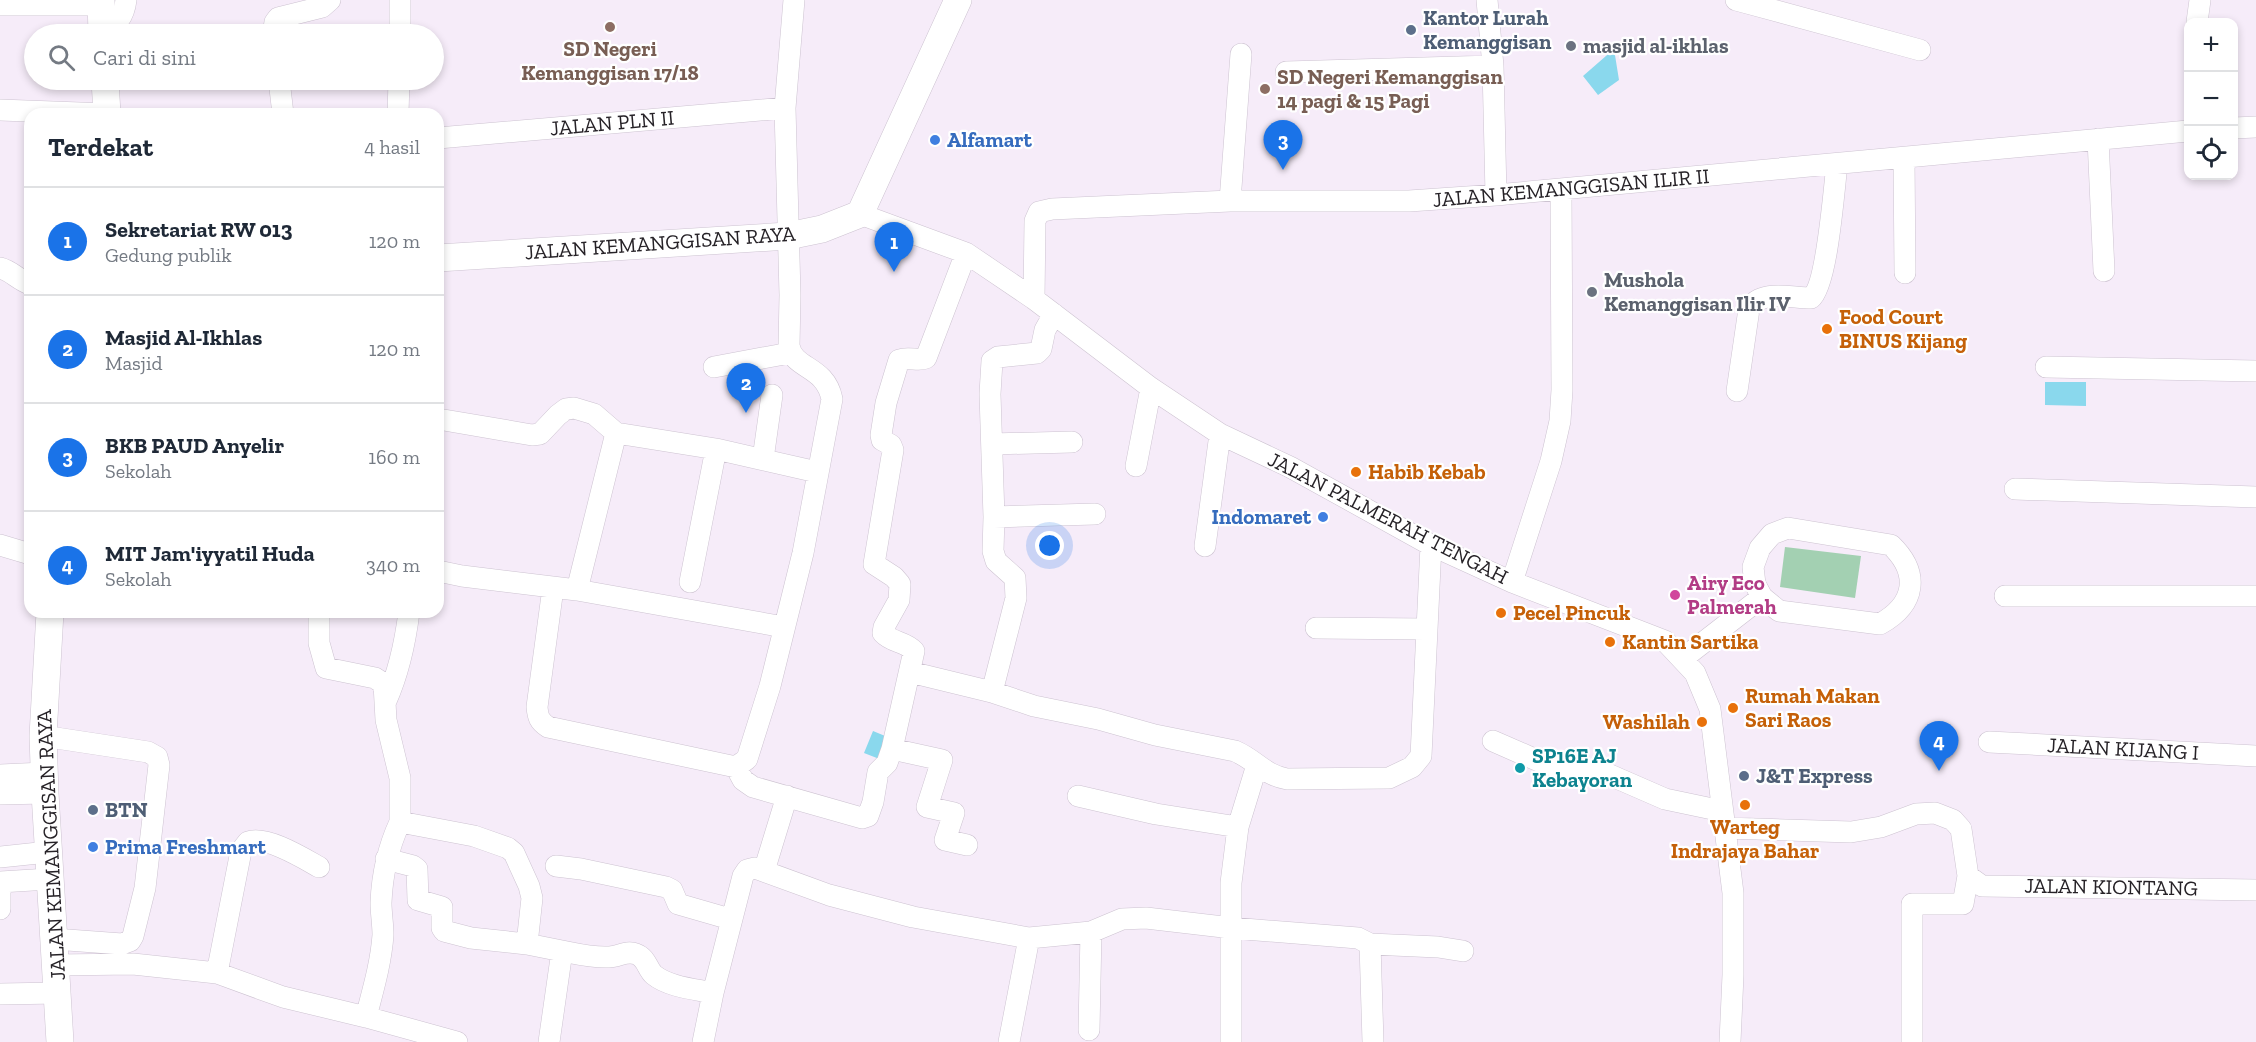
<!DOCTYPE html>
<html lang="id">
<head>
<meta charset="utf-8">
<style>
  :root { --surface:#fff; --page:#f6f6f7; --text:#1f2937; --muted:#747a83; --line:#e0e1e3; --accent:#1a73e8 }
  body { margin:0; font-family:"Zilla Slab",serif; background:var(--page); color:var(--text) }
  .controls { position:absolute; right:18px; top:18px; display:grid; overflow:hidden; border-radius:12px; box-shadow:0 3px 9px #0003 }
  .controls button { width:54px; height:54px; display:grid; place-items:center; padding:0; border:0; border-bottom:2px solid var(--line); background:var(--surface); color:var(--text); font:30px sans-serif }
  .you { position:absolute; left:1050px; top:546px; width:21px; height:21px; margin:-15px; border:4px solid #fff; border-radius:50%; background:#1a73e8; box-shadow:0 0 0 9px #1a73e833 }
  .badge { display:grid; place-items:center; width:39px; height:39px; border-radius:50%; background:var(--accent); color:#fff; font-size:20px; font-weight:700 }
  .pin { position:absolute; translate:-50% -50px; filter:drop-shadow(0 2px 3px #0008) }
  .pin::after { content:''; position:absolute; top:32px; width:21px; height:18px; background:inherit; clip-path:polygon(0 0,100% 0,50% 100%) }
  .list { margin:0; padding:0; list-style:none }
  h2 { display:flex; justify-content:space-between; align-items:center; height:78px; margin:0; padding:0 24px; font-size:26px }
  h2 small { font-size:20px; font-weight:400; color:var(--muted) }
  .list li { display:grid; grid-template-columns:39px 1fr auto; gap:18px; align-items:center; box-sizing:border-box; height:108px; padding:0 24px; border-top:2px solid var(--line) }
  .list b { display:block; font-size:22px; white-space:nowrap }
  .list p { margin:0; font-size:20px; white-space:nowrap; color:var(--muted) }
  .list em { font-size:20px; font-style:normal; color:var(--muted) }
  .icon { flex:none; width:33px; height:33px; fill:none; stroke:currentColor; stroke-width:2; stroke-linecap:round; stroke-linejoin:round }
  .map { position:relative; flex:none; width:2256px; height:1042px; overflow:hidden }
  .search { position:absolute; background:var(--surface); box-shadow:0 3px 9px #0003; left:24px; top:24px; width:420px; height:66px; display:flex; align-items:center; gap:15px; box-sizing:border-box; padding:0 21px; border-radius:33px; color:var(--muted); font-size:22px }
  .panel { position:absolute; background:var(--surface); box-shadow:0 3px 9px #0003; left:24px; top:108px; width:420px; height:510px; border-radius:18px }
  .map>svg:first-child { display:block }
</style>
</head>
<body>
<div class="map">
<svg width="2256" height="1042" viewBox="0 0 2256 1042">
  <rect width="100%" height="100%" fill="#f6ecf9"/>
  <path fill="#a3d0b2" d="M1785,547L1861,556L1855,598L1780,587Z"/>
  <path fill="#8ad8ed" d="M1614,49L1619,80L1598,95L1583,76Z
    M2045,382H2086V406L2045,405Z
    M873,731L890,738L882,760L864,753Z"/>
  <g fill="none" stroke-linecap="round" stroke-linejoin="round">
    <g stroke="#cdc3d1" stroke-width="22">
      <path id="minor" d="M1487,0L1493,66L1496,195
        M1736,0L1920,50
        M0,5H101
        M2197,22L2200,0
        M102,30C118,25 124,16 126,0
        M273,34L275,22L278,18L322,7L330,0
        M400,34V0
        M1286,72L1493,66
        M279,80L283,114
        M0,110L107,114
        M398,114L399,80
        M2234,128L2256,127
        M438,138L785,108
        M2098,139L2104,271
        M1904,158L1905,273
        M1230,201L1241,54
        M860,214L966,253L1034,299L1151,388L1220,434L1290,467L1431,545L1512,582L1665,641L1695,673L1710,709L1733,893V975L1730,1042
        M0,268C12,271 18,280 30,284
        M1034,299L1035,221L1039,212L1052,209L1230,201H1409L1496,195L2188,131
        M714,367L790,353
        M2046,367L2256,371
        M1737,391L1749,309C1761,289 1790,298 1811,298C1827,286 1834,189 1837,164
        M438,419L532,435L540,434L558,415L566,409L574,408L594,414L616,433L716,449L817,472
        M992,444L1072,442
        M763,459L772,395
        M1136,466L1151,388
        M2015,489L2256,497
        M994,517L1095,514
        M1788,528L1891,545C1920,573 1916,604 1880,624L1779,611L1762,597L1755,584L1753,567L1760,548L1772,534Z
        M0,545L30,554
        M1205,546L1220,434
        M438,571L462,576L577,590L784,627
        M690,582L716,449
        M1512,582L1551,461L1560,421L1562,390L1561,190
        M553,588L537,707C538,717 539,721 548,727L736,767L747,759L770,686L803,553L832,399C825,365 794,370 789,346L790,295L785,108L794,0
        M577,590L616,433
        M2005,596H2256
        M319,612V643L326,668L375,678L384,684L386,720L400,778V822
        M1316,628L1426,629
        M1682,659L1762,597
        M910,672L992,692L1034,706L1098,719L1155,735L1235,751C1256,760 1264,775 1287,779L1389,778L1412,767L1421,756L1431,545
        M992,692L1016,598L1015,578L996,561L993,551L994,517L990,394L992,361L998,357L1037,353L1041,349L1045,330L1054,314
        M386,701C399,672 405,644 409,612
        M43,736L148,752L157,757L159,765L145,888L133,936L130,941L122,944L54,939
        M1493,741L1541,762L1555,766L1603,772L1665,799L1722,811
        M1989,742L2256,756
        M892,749L942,760L927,807L954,813L945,840L967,845
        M736,767L743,780L753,787L862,818L868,816L873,802L878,772L887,763L892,749L914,651C905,641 892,643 883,633L884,627L899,600L900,584L894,577L874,564L893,450L891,445L882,440L881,435L886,403L899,360C910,356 918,362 926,358L966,253
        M0,775L44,773
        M0,794L45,793
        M1078,796L1156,814L1238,827
        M1725,828L1851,832L1881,827L1916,814L1935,813L1953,820L1961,829L1968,876L1963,904H1912V1042
        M0,857L48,852
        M386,859L413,866L417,869L418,900L442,907V928L444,931L471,938L527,944
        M556,866L581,869L666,887L672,890L678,904L730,919
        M764,871L787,796
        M1968,876L1982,886L2256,890
        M0,882L49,879
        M0,884V909
        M1370,944L1438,947L1463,951
        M562,951C577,954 593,958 609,957C619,957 626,950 636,954C647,958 647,969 654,975C669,987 694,989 713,993
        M56,965L133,964L217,973L283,997L366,1017L457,1042
        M217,973L241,851L248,842C266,835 303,858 319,867
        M0,994L58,993
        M366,1017C373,990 381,963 383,935C383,924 381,913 381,903C382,874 388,848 400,822L474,836L508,848L514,853L529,886L532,898L527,944L562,951L549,1042
        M1089,1030L1091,932
        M703,1042L713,993L743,876L747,870L755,868L829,895L913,917L1029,938L1091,932L1122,919L1146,918L1232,928L1358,938L1370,944L1373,1042
        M1009,1042L1029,938
        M1231,1042V883L1238,827L1257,765"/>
    </g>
    <g stroke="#cdc3d1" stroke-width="28">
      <path id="major" d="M101,0L102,34
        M105,80L107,114
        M438,258L788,236L822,229L860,214L958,0
        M50,612L43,736L45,793L60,1042"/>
    </g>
    <use href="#minor" stroke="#fff" stroke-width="21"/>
    <use href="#major" stroke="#fff" stroke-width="27"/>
  </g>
  <g fill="#8d6e63" stroke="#fff" stroke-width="2">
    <circle cx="610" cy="27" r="6"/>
    <circle cx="1265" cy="89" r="6"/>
  </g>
  <g fill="#5c6f8a" stroke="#fff" stroke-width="2">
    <circle cx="1411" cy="30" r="6"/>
    <circle cx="1744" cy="776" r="6"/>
    <circle cx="93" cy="810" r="6"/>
  </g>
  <g fill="#6b7280" stroke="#fff" stroke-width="2">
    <circle cx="1571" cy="46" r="6"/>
    <circle cx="1592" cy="292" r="6"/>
  </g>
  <g fill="#3f7fe0" stroke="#fff" stroke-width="2">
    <circle cx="935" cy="140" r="6"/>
    <circle cx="1323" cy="517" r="6"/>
    <circle cx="93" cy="847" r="6"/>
  </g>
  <g fill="#e8710a" stroke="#fff" stroke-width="2">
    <circle cx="1827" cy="329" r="6"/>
    <circle cx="1356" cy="472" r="6"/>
    <circle cx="1501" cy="613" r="6"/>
    <circle cx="1610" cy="642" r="6"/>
    <circle cx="1733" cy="708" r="6"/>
    <circle cx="1702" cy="722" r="6"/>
    <circle cx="1745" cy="805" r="6"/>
  </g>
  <circle fill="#d1479c" stroke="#fff" stroke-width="2" cx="1675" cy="595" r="6"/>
  <circle fill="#0f9aa8" stroke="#fff" stroke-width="2" cx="1520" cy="768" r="6"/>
  <g text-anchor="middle" stroke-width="4.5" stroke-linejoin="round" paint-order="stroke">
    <g font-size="21" font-weight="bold" fill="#4e5e75" stroke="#fff" text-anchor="start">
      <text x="1423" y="25">Kantor Lurah<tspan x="1423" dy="24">Kemanggisan</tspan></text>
      <text x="1756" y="783">J&amp;T Express</text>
      <text x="105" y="817">BTN</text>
    </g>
    <g font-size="21" font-weight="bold" fill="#5b616d" stroke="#fff" text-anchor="start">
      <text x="1583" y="53">masjid al-ikhlas</text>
      <text x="1604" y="287">Mushola<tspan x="1604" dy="24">Kemanggisan Ilir IV</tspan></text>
    </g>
    <g font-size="21" font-weight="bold" fill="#785e54" stroke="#fff">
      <text x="610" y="56">SD Negeri<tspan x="610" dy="24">Kemanggisan 17/18</tspan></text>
      <text x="1277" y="84" text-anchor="start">SD Negeri Kemanggisan<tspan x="1277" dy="24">14 pagi &amp; 15 Pagi</tspan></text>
    </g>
    <g font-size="21" fill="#262227" stroke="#fff">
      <text transform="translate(612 123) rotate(-5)" y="7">JALAN PLN II</text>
      <text transform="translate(1571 188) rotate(-5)" y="7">JALAN KEMANGGISAN ILIR II</text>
      <text transform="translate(660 243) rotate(-4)" y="7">JALAN KEMANGGISAN RAYA</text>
      <text transform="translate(1388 518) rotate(27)" y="7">JALAN PALMERAH TENGAH</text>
      <text transform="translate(2123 749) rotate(3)" y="7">JALAN KIJANG I</text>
      <text transform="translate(51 845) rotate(-93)" y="7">JALAN KEMANGGISAN RAYA</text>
      <text transform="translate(2111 887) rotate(1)" y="7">JALAN KIONTANG</text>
    </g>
    <g font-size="21" font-weight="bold" fill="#366cbe" stroke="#fff" text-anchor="start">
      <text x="947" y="147">Alfamart</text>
      <text x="1311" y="524" text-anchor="end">Indomaret</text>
      <text x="105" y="854">Prima Freshmart</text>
    </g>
    <g font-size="21" font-weight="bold" fill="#c56008" stroke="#fff" text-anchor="start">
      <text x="1839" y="324">Food Court<tspan x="1839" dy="24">BINUS Kijang</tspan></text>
      <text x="1368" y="479">Habib Kebab</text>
      <text x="1513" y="620">Pecel Pincuk</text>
      <text x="1622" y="649">Kantin Sartika</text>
      <text x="1745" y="703">Rumah Makan<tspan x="1745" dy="24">Sari Raos</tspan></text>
      <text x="1690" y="729" text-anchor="end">Washilah</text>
      <text x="1745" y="834" text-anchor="middle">Warteg<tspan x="1745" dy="24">Indrajaya Bahar</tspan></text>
    </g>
    <g font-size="21" font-weight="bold" fill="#b23c85" stroke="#fff" text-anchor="start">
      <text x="1687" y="590">Airy Eco<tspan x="1687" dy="24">Palmerah</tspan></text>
    </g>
    <g font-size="21" font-weight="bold" fill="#0d838f" stroke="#fff" text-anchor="start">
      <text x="1532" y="763">SP16E AJ<tspan x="1532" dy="24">Kebayoran</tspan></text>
    </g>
  </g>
</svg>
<div class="controls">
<button>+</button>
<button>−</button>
<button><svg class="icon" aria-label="locate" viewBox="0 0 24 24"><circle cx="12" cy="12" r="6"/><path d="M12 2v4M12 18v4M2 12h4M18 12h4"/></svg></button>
</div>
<div class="you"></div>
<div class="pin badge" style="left:894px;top:272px">1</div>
<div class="pin badge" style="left:746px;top:413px">2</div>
<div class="pin badge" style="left:1283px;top:170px">3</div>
<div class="pin badge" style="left:1939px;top:771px">4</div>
<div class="search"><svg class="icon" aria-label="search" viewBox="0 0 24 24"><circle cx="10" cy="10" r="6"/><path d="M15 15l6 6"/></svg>Cari di sini</div>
<section class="panel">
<h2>Terdekat<small>4 hasil</small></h2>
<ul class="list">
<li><span class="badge">1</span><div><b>Sekretariat RW 013</b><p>Gedung publik</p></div><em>120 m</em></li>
<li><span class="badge">2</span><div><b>Masjid Al-Ikhlas</b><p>Masjid</p></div><em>120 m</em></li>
<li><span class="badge">3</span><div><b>BKB PAUD Anyelir</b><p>Sekolah</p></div><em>160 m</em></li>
<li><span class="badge">4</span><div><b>MIT Jam'iyyatil Huda</b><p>Sekolah</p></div><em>340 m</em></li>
</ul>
</section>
</div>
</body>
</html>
